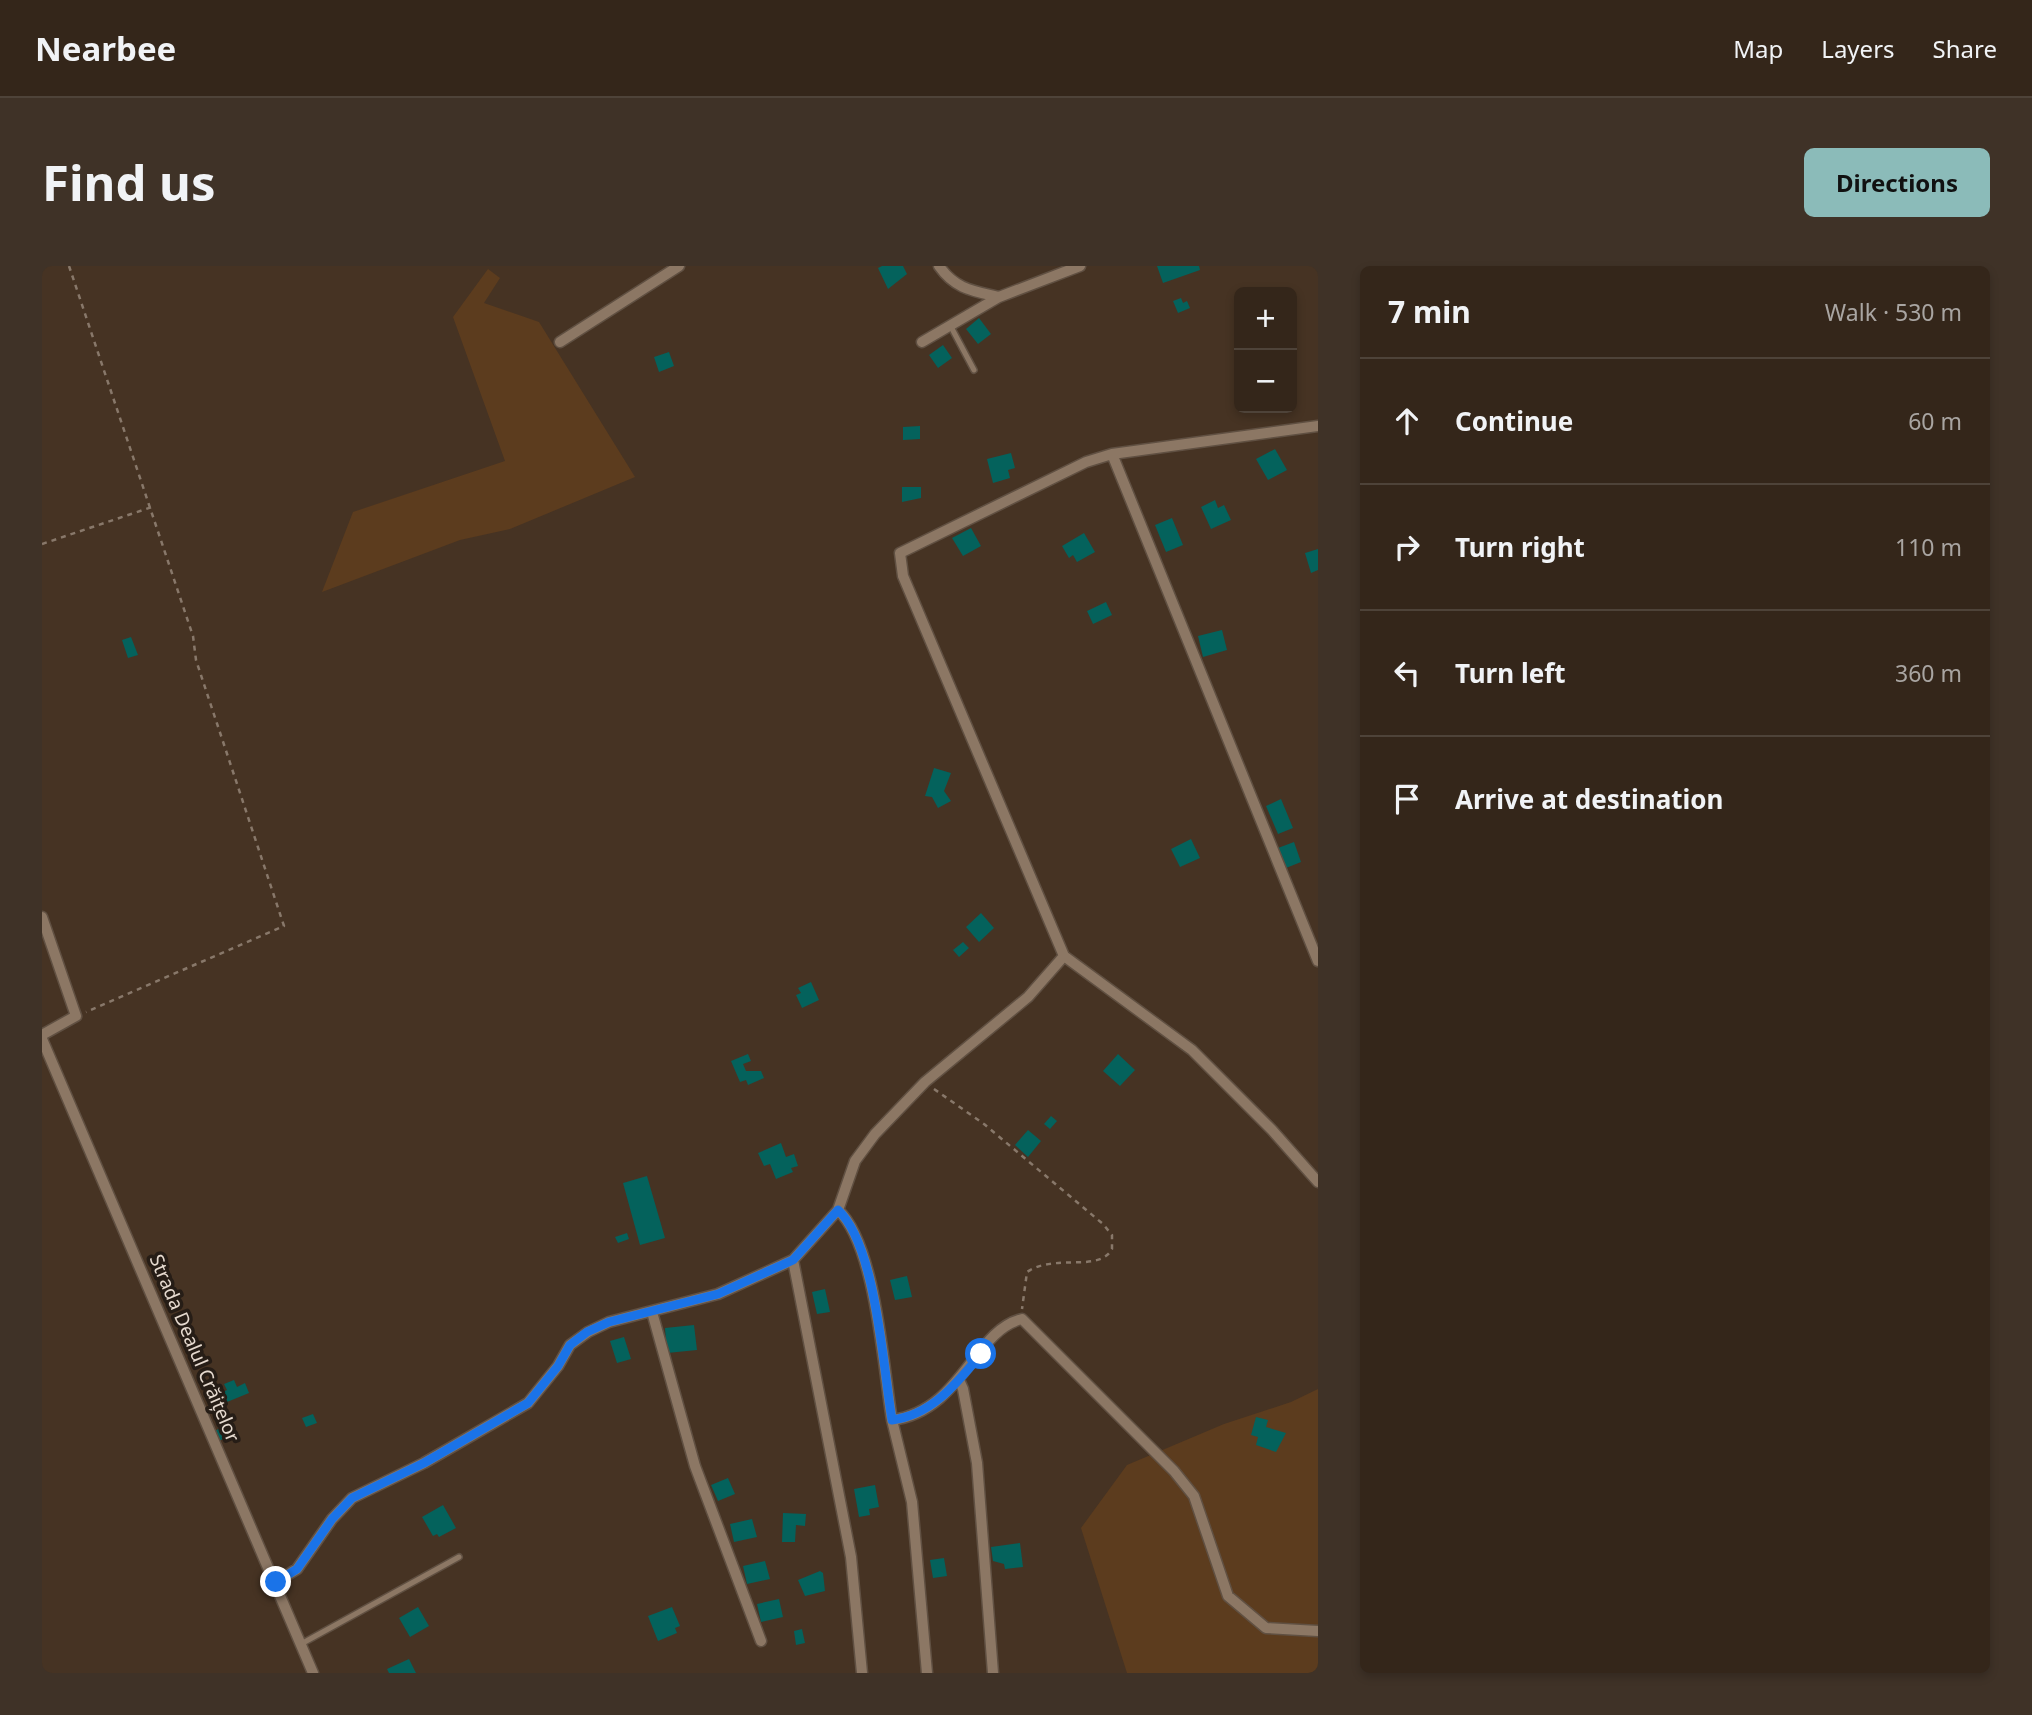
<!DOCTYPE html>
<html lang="en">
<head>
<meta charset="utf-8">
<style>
  :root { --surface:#34261a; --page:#3f3227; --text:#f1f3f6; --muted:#a9a5a2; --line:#4e4339; --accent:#8bbbb9 }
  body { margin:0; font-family:"Noto Sans",sans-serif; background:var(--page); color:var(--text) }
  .controls { position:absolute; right:21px; top:21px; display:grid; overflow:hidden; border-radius:10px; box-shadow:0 4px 10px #0003 }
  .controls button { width:63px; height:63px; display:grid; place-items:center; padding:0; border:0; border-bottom:2px solid var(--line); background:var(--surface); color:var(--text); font:35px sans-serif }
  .stop { position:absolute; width:21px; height:21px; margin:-16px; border:5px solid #1a73e8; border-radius:50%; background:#fff }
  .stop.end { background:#1a73e8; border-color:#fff; box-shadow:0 2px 7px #0008 }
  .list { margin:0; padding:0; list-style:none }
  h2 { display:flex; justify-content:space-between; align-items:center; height:91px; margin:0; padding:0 28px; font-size:30px }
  h2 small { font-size:23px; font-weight:400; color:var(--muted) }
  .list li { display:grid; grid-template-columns:46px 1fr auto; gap:21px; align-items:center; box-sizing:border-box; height:126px; padding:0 28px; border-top:2px solid var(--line) }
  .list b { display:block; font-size:26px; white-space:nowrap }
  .list em { font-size:23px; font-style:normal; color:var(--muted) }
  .icon { flex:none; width:38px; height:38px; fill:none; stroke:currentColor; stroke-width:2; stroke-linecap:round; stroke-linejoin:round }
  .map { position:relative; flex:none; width:1276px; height:1407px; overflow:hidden; border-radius:10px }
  header { display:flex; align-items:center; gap:42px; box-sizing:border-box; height:98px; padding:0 35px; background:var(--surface); border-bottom:2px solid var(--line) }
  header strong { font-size:33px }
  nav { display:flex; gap:38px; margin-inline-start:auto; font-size:24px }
  .intro { display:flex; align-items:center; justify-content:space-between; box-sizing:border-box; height:168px; padding:0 42px }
  h1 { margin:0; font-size:49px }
  .button { padding:18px 32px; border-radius:10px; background:var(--accent); color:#111; font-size:24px; font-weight:700 }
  main { display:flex; gap:42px; padding:0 42px }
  aside { flex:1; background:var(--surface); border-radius:10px; box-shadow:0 4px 10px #0003 }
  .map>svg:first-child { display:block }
</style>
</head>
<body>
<header>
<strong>Nearbee</strong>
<nav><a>Map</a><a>Layers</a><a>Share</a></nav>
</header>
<div class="intro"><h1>Find us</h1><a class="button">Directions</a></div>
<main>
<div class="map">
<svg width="1276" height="1407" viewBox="0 0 1276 1407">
  <rect width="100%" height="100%" fill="#463323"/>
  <path fill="#5c3c1e" d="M446,3L458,12L442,37L497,56L593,211L468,263L418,274L280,326L311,246L463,195L411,51Z
    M1276,1123V1407H1085L1039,1262L1085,1199L1182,1158L1249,1136Z"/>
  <path fill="#04625c" d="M840,0H861L865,8L846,23L836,2Z
    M1115,0H1157L1158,4L1121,17Z
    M1139,32L1141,37L1145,35L1148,42L1136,47L1131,35Z
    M937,52L949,68L936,78L924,63Z
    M901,79L910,92L896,102L887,89Z
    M627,86L632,100L617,106L612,91Z
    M878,160V173L861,174V161Z
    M1233,183L1245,204L1226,214L1214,193Z
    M969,187L973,202L966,204L968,212L951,217L945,193Z
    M860,221H879V232L860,236Z
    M1173,234L1176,242L1182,239L1189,254L1169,263L1159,241Z
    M1130,252L1141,279L1124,286L1113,259Z
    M929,262L939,280L921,290L910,272Z
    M1042,267L1053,286L1035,296L1031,289L1027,292L1020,280Z
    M1276,283V304L1269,307L1263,287Z
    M1064,336L1070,349L1051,358L1045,345Z
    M1180,364L1185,384L1161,391L1156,370Z
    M89,371L96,389L86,392L80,374Z
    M892,502L909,507L902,525L909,535L896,542L890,531L883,530Z
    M1239,533L1251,562L1236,568L1224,540Z
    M1149,573L1158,592L1138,601L1129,583Z
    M1252,576L1259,596L1244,602L1236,582Z
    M939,647L952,662L937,676L924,661Z
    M921,676L927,682L917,691L911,684Z
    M769,716L777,734L760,742L754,729L759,727L756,722Z
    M706,788L709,795L701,798L704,805H719L722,812L706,819L704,814L698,816L689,795Z
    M1076,788L1093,804L1078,820L1061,805Z
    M1009,850L1015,855L1008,863L1002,858Z
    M986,864L999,875L986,891L973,879Z
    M739,877L744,891L752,888L756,900L749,902L751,906L734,913L728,898L722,900L716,887Z
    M605,910L623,972L598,979L581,917Z
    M585,967L587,973L576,977L573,971Z
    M865,1010L870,1031L853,1034L848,1014Z
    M783,1023L788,1046L775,1048L770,1026Z
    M652,1059L655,1084L625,1087L623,1062Z
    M582,1071L589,1093L575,1097L568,1075Z
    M192,1114L195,1121L203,1117L207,1127L185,1136L181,1126L185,1124L182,1118Z
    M271,1148L275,1157L264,1161L260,1152Z
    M1214,1151L1226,1154L1224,1161L1244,1167L1234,1186L1214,1179L1216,1171L1209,1169Z
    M184,1160L183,1172L177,1175L172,1165Z
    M686,1212L693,1228L676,1235L669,1219Z
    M833,1219L837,1241L827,1243L828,1249L817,1251L812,1223Z
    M401,1239L414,1262L397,1271L395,1268L391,1270L380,1251Z
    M741,1247L764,1248L763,1260L754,1259L753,1276H740Z
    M710,1253L715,1271L692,1276L688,1258Z
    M978,1277L981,1301L963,1303L962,1298L951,1295L949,1281Z
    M902,1292L905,1310L891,1312L888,1294Z
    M723,1295L728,1313L705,1318L701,1300Z
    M778,1305L781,1307L783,1325L763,1330L756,1314Z
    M737,1333L741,1351L719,1356L715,1338Z
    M376,1341L387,1360L368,1371L357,1352Z
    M630,1341L638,1360L633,1362L635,1367L616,1375L606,1350Z
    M760,1363L763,1377L754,1379L752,1365Z
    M367,1393L374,1407H347L345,1403Z"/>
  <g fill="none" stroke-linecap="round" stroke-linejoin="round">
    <g stroke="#605042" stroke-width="8">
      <path id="service" d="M908,59L932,104
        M259,1378L417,1291"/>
    </g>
    <g stroke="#605042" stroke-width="13">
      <path id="minor" d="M897,0C913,23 931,25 957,31
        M518,76L637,0
        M880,76L957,31L1038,0
        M1070,188L1276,695
        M0,651L34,750L0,769
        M1022,690L1150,784L1230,864L1276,916
        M0,773L271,1407
        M796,944L813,895L833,868L883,816L986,731L1022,690L861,310L858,287L1044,196L1070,188L1276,160
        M751,994L809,1291L820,1407
        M610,1046L653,1200L719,1375
        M917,1114L921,1123L935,1197L951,1407
        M850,1154L870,1236L885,1407
        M234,1316L255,1303L290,1253L310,1232L382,1197L486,1137L516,1100L528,1079L546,1066L567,1056L676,1028L751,994L796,944C834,979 841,1101 850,1154C920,1145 932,1064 980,1053L1132,1205L1152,1230L1186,1330L1224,1362L1276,1365"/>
    </g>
    <path stroke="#88786a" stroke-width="2.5" stroke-dasharray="5 5" stroke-linecap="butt" d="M27,0L151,370L154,394L242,660L44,746
      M0,278L110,241
      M892,823L942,858L1061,958L1070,969V983C1057,1007 1013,987 985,1006L980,1043"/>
    <use href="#service" stroke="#8c7764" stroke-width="5"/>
    <use href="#minor" stroke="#8c7764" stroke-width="10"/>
  </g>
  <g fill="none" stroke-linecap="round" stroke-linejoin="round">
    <path stroke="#1a73e8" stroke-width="9" d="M234,1316L255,1303L290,1253L310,1232L382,1197L486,1137L516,1100L528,1079L545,1066L567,1056L676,1028L751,994L796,944C834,979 841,1101 850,1154C890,1149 915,1117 939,1088"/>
  </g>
  <g text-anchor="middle" stroke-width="7" stroke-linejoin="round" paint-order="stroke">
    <g font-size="19" fill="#e6dacf" stroke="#261d16">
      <text transform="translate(153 1082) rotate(67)" y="7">Strada Dealul Crăițelor</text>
    </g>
  </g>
</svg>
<div class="controls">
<button>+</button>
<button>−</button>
</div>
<div class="stop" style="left:939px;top:1088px"></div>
<div class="stop end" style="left:234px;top:1316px"></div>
</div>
<aside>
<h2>7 min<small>Walk · 530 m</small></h2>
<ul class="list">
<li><svg class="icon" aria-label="ahead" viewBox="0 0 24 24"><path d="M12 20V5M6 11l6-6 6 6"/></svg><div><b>Continue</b></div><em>60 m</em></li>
<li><svg class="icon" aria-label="right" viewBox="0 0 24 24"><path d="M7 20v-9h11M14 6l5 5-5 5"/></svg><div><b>Turn right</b></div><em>110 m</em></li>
<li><svg class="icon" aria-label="left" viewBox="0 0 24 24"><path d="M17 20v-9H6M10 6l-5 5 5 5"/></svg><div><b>Turn left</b></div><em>360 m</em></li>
<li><svg class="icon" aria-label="arrive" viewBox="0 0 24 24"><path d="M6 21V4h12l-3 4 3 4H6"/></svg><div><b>Arrive at destination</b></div></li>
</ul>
</aside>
</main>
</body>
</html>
